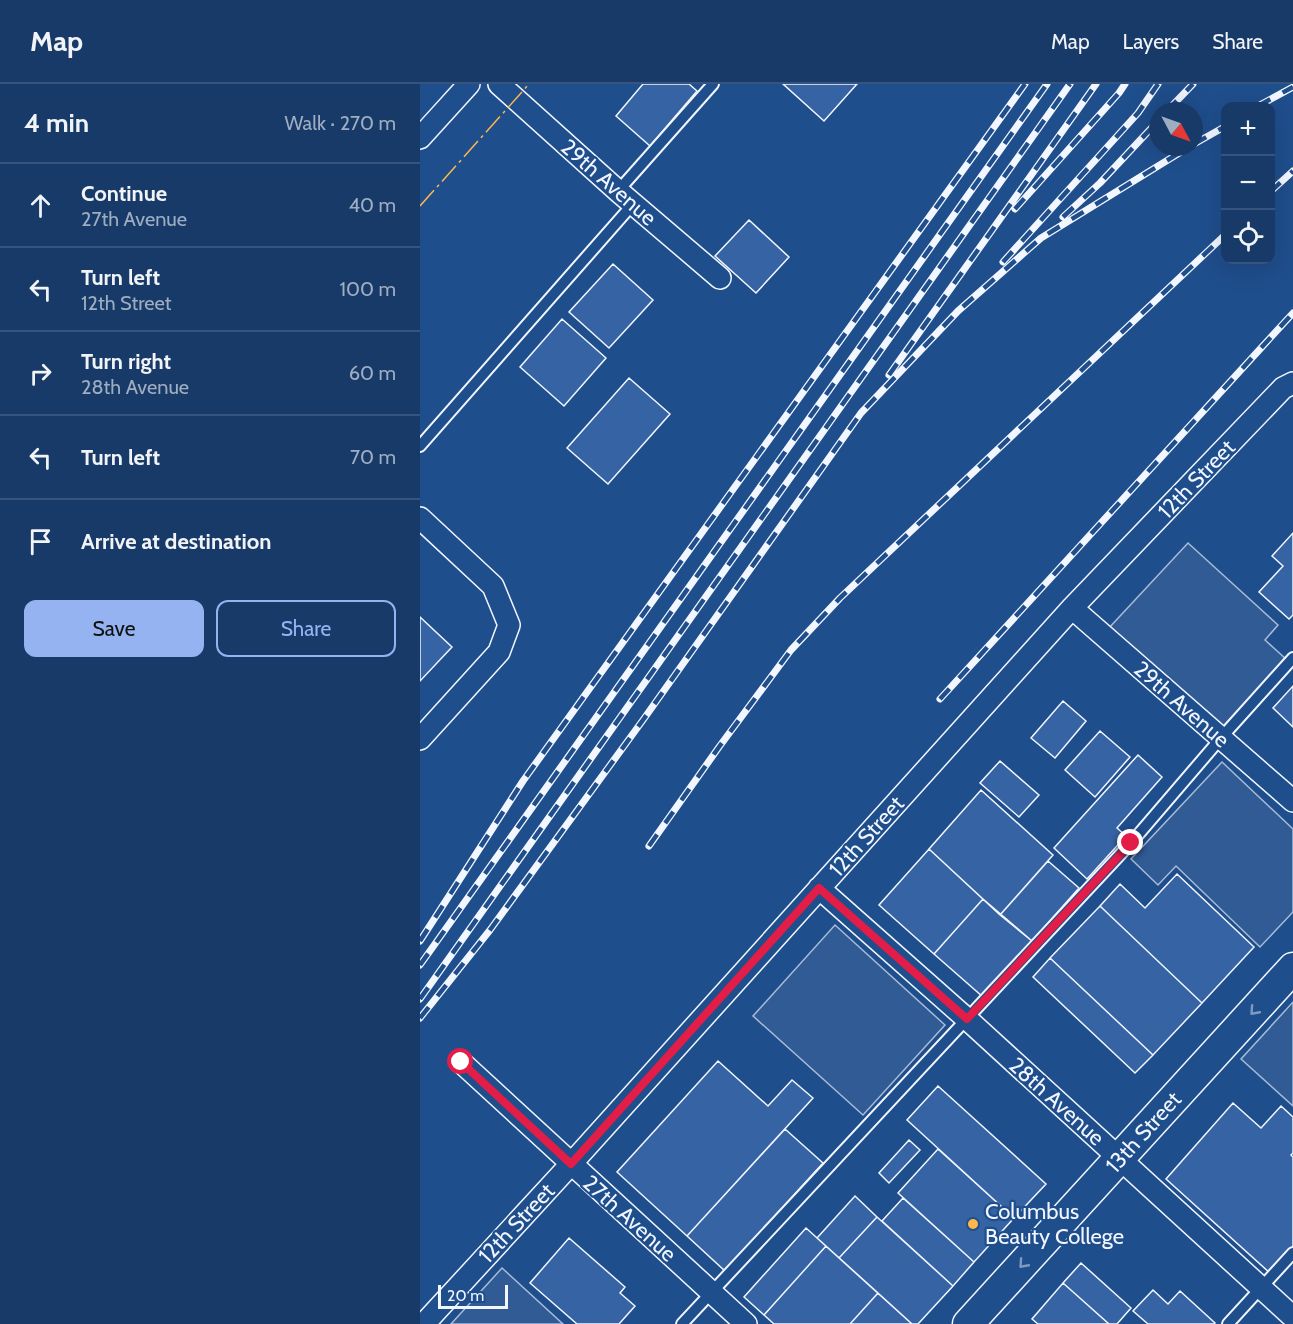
<!DOCTYPE html>
<html lang="en">
<head>
<meta charset="utf-8">
<style>
  :root { --surface:#173a69; --page:#20416f; --text:#f1f3f6; --muted:#9eadc0; --line:#36547d; --accent:#95b2f1 }
  body { margin:0; font-family:Cabin,sans-serif; background:var(--page); color:var(--text) }
  .controls { position:absolute; right:18px; top:18px; display:grid; overflow:hidden; border-radius:12px; box-shadow:0 6px 24px #0002 }
  .controls button { width:54px; height:54px; display:grid; place-items:center; padding:0; border:0; border-bottom:2px solid var(--line); background:var(--surface); color:var(--text); font:30px sans-serif }
  .compass { position:absolute; left:729px; top:18px; width:54px; height:54px; border-radius:50%; background:var(--surface); box-shadow:0 6px 24px #0002; rotate:131deg }
  .scale { position:absolute; left:18px; bottom:15px; width:70px; box-sizing:border-box; padding-left:6px; border:3px solid #f2f6ff; border-top:0; font-size:16px; line-height:21px; white-space:nowrap; color:#f2f6ff; -webkit-text-stroke:4px #1f4e8c; paint-order:stroke }
  .stop { position:absolute; width:18px; height:18px; margin:-14px; border:4px solid #e11d48; border-radius:50%; background:#fff }
  .stop.end { background:#e11d48; border-color:#fff; box-shadow:0 2px 6px #0008 }
  .list { margin:0; padding:0; list-style:none }
  h2 { display:flex; justify-content:space-between; align-items:center; height:78px; margin:0; padding:0 24px; font-size:26px }
  h2 small { font-size:20px; font-weight:400; color:var(--muted) }
  .list li { display:grid; grid-template-columns:39px 1fr auto; gap:18px; align-items:center; box-sizing:border-box; height:84px; padding:0 24px; border-top:2px solid var(--line) }
  .list b { display:block; font-size:22px; white-space:nowrap }
  .list p { margin:0; font-size:20px; white-space:nowrap; color:var(--muted) }
  .list em { font-size:20px; font-style:normal; color:var(--muted) }
  .actions { display:flex; gap:12px; padding:18px 24px }
  .actions a { flex:1; padding:14px 0; border:2px solid var(--accent); border-radius:12px; text-align:center; font-size:21px; color:var(--accent) }
  .actions .main { background:var(--accent); color:#111 }
  .icon { flex:none; width:33px; height:33px; fill:none; stroke:currentColor; stroke-width:2; stroke-linecap:round; stroke-linejoin:round }
  .map { position:relative; flex:none; width:873px; height:1240px; overflow:hidden }
  header { display:flex; align-items:center; gap:36px; box-sizing:border-box; height:84px; padding:0 30px; background:var(--surface); border-bottom:2px solid var(--line) }
  header strong { font-size:28px }
  nav { display:flex; gap:33px; margin-inline-start:auto; font-size:21px }
  main { display:flex }
  aside { flex:1; background:var(--surface) }
  .map>svg:first-child { display:block }
</style>
</head>
<body>
<header>
<strong>Map</strong>
<nav><a>Map</a><a>Layers</a><a>Share</a></nav>
</header>
<main>
<aside>
<h2>4 min<small>Walk · 270 m</small></h2>
<ul class="list">
<li><svg class="icon" aria-label="ahead" viewBox="0 0 24 24"><path d="M12 20V5M6 11l6-6 6 6"/></svg><div><b>Continue</b><p>27th Avenue</p></div><em>40 m</em></li>
<li><svg class="icon" aria-label="left" viewBox="0 0 24 24"><path d="M17 20v-9H6M10 6l-5 5 5 5"/></svg><div><b>Turn left</b><p>12th Street</p></div><em>100 m</em></li>
<li><svg class="icon" aria-label="right" viewBox="0 0 24 24"><path d="M7 20v-9h11M14 6l5 5-5 5"/></svg><div><b>Turn right</b><p>28th Avenue</p></div><em>60 m</em></li>
<li><svg class="icon" aria-label="left" viewBox="0 0 24 24"><path d="M17 20v-9H6M10 6l-5 5 5 5"/></svg><div><b>Turn left</b></div><em>70 m</em></li>
<li><svg class="icon" aria-label="arrive" viewBox="0 0 24 24"><path d="M6 21V4h12l-3 4 3 4H6"/></svg><div><b>Arrive at destination</b></div></li>
</ul>
<div class="actions"><a class="main">Save</a><a>Share</a></div>
</aside>
<div class="map">
<svg width="873" height="1240" viewBox="0 0 873 1240">
  <rect width="100%" height="100%" fill="#1f4e8c"/>
  <path fill="#305b95" stroke="#a8bbd7" stroke-width="1.5" d="M768,459L858,541L845,556L867,576L801,649L688,545Z
    M802,678L873,745V828L840,863L756,782L738,801L711,775Z
    M415,841L525,941L443,1031L333,932Z
    M873,918V1022L821,975Z
    M82,1184L143,1240H31Z"/>
  <path fill="#3563a3" stroke="#f2f6ff" stroke-width="1.5" d="M223,0H269L277,7L230,62L196,32Z
    M363,0H437L404,37Z
    M329,136L369,173L336,209L295,172Z
    M193,180L233,216L189,264L149,228Z
    M142,235L186,274L144,322L100,283Z
    M209,294L250,330L188,400L147,364Z
    M873,449V531L869,535L839,508L863,482L852,472Z
    M0,533L32,563L0,597Z
    M873,602V643L853,624Z
    M643,617L666,637L635,674L611,654Z
    M680,647L710,673L675,713L645,686Z
    M718,671L742,693L697,744L706,752L667,795L634,764Z
    M580,677L619,711L599,733L560,699Z
    M561,706L633,771L580,831L509,765Z
    M509,765L563,815L514,870L459,821Z
    M628,777L659,804L612,857L580,831Z
    M757,790L834,863L782,919L680,822L700,800L725,824Z
    M563,815L612,857L563,913L514,870Z
    M680,822L782,919L733,971L630,874Z
    M630,874L733,971L715,989L613,893Z
    M298,977L348,1022L372,996L393,1014L267,1152L197,1088Z
    M518,1002L626,1100L594,1134L487,1036Z
    M813,1019L841,1044L861,1022L873,1033V1069L871,1071L873,1073V1165L851,1190L746,1095Z
    M365,1045L403,1079L305,1187L267,1152Z
    M489,1056L500,1066L469,1099L459,1089Z
    M518,1065L594,1134L554,1178L478,1109Z
    M435,1112L457,1133L419,1174L397,1154Z
    M483,1114L554,1178L533,1202L462,1137Z
    M457,1133L533,1202L498,1240H492L419,1174Z
    M386,1144L406,1162L344,1231L324,1213Z
    M149,1154L205,1203L200,1209L215,1222L199,1240H157L110,1199Z
    M406,1162L458,1209L430,1240H354L344,1231Z
    M661,1179L711,1224L697,1240H689L643,1199Z
    M643,1199L689,1240H618L612,1235Z
    M733,1206L748,1220L760,1207L795,1239L794,1240H728L713,1227Z
    M458,1209L492,1240H430Z"/>
  <g fill="none" stroke-linecap="round" stroke-linejoin="round">
    <g stroke="#f2f6ff" stroke-width="14">
      <path id="service" d="M198,107L293,0
        M0,362L213,120
        M262,1240L711,759L801,654L873,574
        M808,1240L873,1169"/>
    </g>
    <g stroke="#f2f6ff" stroke-width="24">
      <path id="minor" d="M79,0L198,107L300,194
        M0,54L49,0
        M0,434L73,502L89,541L79,568L0,655
        M652,524L873,717
        M399,804L547,935L873,1233
        M41,978L326,1240
        M4,1240L151,1080L652,524L863,304L873,299"/>
    </g>
    <g stroke="#f2f6ff" stroke-width="33">
      <path id="secondary" d="M548,1240L873,884"/>
    </g>
    <use href="#service" stroke="#1f4e8c" stroke-width="10"/>
    <use href="#minor" stroke="#1f4e8c" stroke-width="21"/>
    <use href="#secondary" stroke="#1f4e8c" stroke-width="30"/>
    <g stroke="#f2f6ff" stroke-width="7">
      <path id="rail" d="M838,22L873,3
        M747,27L773,0
        M774,60L806,42
        M850,108L873,87
        M595,125L699,9L705,0
        M643,133L680,99L738,37
        M583,178L718,29L738,0
        M469,291L676,0
        M520,615L873,229
        M229,762L299,663L371,566L420,514L806,150
        M0,857L103,697L605,0
        M0,881L627,0
        M0,915L650,0
        M0,934L70,846L223,636L441,329L538,227L621,154L769,63"/>
    </g>
    <use href="#rail" stroke="#1f4e8c" stroke-width="4.5" stroke-dasharray="14" stroke-linecap="butt"/>
    <path stroke="#ffb74d" stroke-width="1.5" stroke-dasharray="21 4.5 3 4.5" stroke-linecap="butt" d="M0,122L109,0"/>
  </g>
  <defs><path id="oneway-chevron" d="M-2-3.5L2.5 0L-2 3.5" fill="none" stroke-width="1.6" stroke-linecap="round" stroke-linejoin="round" transform="scale(1.5)"/></defs>
  <g stroke="#7e9ac0">
    <use href="#oneway-chevron" transform="translate(834 927) rotate(132)"/>
    <use href="#oneway-chevron" transform="translate(603 1180) rotate(132)"/>
  </g>
  <g fill="none" stroke-linecap="round" stroke-linejoin="round">
    <path stroke="#e11d48" stroke-width="8" d="M41,978L151,1080L399,804L547,935L711,759"/>
  </g>
  <circle fill="#ffb74d" stroke="#1f4e8c" stroke-width="2" cx="553" cy="1140" r="6"/>
  <g text-anchor="middle" stroke-width="4.5" stroke-linejoin="round" paint-order="stroke">
    <g font-size="22" fill="#f2f6ff" stroke="#1f4e8c">
      <text transform="translate(189 98) rotate(41)" y="8">29th Avenue</text>
      <text transform="translate(776 395) rotate(-46)" y="8">12th Street</text>
      <text transform="translate(762 620) rotate(41)" y="8">29th Avenue</text>
      <text transform="translate(446 752) rotate(-48)" y="8">12th Street</text>
      <text transform="translate(637 1017) rotate(42)" y="8">28th Avenue</text>
      <text transform="translate(723 1048) rotate(-48)" y="8">13th Street</text>
      <text transform="translate(210 1134) rotate(42)" y="8">27th Avenue</text>
      <text transform="translate(96 1139) rotate(-47)" y="8">12th Street</text>
    </g>
    <g font-size="22" fill="#f2f6ff" stroke="#1f4e8c" text-anchor="start">
      <text x="565" y="1135">Columbus<tspan x="565" dy="25">Beauty College</tspan></text>
    </g>
  </g>
</svg>
<div class="controls">
<button>+</button>
<button>−</button>
<button><svg class="icon" aria-label="locate" viewBox="0 0 24 24"><circle cx="12" cy="12" r="6"/><path d="M12 2v4M12 18v4M2 12h4M18 12h4"/></svg></button>
</div>
<svg class="compass" viewBox="-18 -18 36 36"><path d="M0-13l5 13h-10z" fill="#e53935"/><path d="M0 13l5-13h-10z" fill="#9eadc0"/></svg>
<div class="scale">20 m</div>
<div class="stop" style="left:41px;top:978px"></div>
<div class="stop end" style="left:711px;top:759px"></div>
</div>
</main>
</body>
</html>
